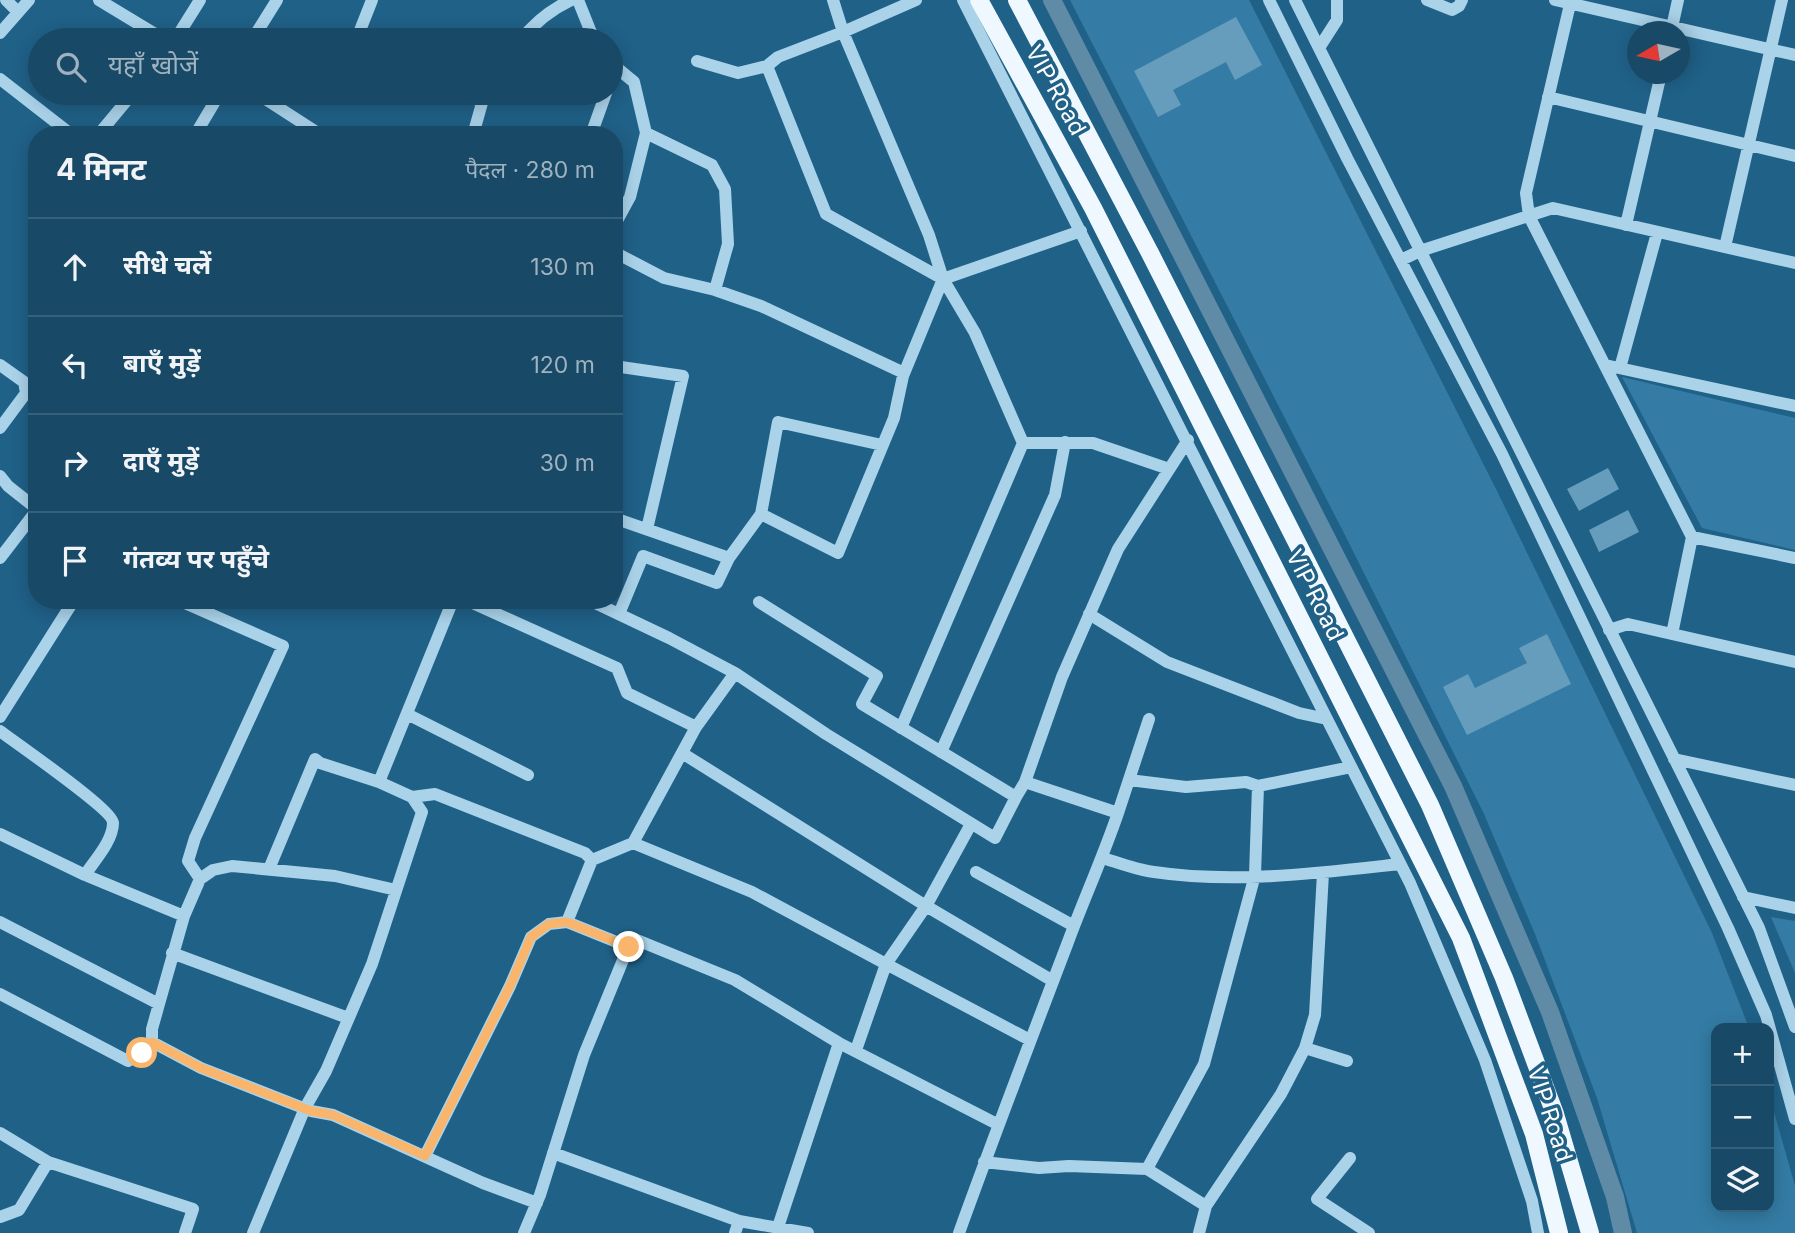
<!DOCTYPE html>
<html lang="hi">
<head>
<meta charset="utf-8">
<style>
  :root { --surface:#184966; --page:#25536f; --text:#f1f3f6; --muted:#9fb2bf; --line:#36617a }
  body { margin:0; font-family:Inter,"Noto Sans Devanagari",sans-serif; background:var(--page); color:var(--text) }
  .controls { position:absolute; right:21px; bottom:21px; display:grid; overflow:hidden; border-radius:14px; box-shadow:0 4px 18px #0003 }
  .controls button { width:63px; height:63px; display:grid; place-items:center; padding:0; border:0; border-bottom:2px solid var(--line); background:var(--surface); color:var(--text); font:35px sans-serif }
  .compass { position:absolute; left:1627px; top:21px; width:63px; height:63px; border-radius:50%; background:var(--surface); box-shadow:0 4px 18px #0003; rotate:261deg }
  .stop { position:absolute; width:21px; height:21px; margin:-16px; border:5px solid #f8b56b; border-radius:50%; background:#fff }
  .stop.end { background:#f8b56b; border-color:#fff; box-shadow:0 2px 7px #0008 }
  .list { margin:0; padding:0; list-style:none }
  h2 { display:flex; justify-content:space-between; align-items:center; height:91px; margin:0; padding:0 28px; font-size:30px }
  h2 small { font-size:23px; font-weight:400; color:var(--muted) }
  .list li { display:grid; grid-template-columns:46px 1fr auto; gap:21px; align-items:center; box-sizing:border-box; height:98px; padding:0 28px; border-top:2px solid var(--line) }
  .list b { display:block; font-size:26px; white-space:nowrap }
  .list em { font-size:23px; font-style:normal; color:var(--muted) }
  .icon { flex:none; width:38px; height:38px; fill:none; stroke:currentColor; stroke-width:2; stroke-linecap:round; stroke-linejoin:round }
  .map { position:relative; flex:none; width:1795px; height:1233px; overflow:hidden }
  .search { position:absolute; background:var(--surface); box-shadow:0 4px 18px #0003; left:28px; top:28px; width:595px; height:77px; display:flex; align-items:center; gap:18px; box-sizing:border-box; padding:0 24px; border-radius:38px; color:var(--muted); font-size:26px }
  .panel { position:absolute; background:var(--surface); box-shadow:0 4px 18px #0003; left:28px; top:126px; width:595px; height:483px; border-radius:28px }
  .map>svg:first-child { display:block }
</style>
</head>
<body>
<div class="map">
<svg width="1795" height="1233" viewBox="0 0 1795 1233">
  <rect width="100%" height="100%" fill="#206188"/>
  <path fill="#347ca5" d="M1070,0H1249L1497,491L1712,933L1749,1028H1716V1207H1769V1094L1795,1186V1233H1637L1597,1098L1535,934L1484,814L1348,541Z
    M1622,377L1795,418V550L1702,528Z
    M1771,917L1795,921V973Z"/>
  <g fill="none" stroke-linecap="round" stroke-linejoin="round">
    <path stroke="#5f8ba6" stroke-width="18" d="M1052,0L1453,786L1550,1012L1615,1197L1623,1233"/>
  </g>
  <path fill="#669dbc" d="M1236,17L1262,65L1235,80L1226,62L1173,90L1181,105L1158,117L1134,71Z
    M1608,468L1619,489L1579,511L1567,489Z
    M1628,510L1639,532L1599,552L1589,530Z
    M1547,634L1571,684L1467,735L1443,687L1468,674L1475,688L1527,663L1519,648Z"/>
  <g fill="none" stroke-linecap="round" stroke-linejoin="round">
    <path stroke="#aad3ea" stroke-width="12" d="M6,0L18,12
      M99,0L165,40
      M372,0L359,33L376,40
      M578,0L594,40
      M833,0L843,32L929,235L943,279L975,333L1023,443L901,728
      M963,0L1410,883L1485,1060L1532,1201L1538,1233
      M1269,0L1347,158L1502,454L1728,928L1766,1015L1795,1119
      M1295,0L1759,928L1795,1027
      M1427,0L1452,10L1459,6L1462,0
      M1555,0L1795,55
      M1571,0L1526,193L1529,216L1692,537L1672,634
      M1671,32L1678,0
      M0,33L29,0
      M175,40L200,0
      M252,40L277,0
      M521,40C535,22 550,10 571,0
      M1319,48L1337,20V0
      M697,61L738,73L767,66L778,57L843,32L916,0
      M611,63L634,82L646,133L630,197L618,219L614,222
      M767,66L826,214L943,279
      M0,79L72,135
      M256,93L321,135
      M466,93L482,103L473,135
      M1548,97L1795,156
      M646,133L712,165L725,189L728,244L715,290
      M98,135L133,93
      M195,135L220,93
      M591,135L606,93
      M1626,225L1661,74
      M1725,247L1782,0
      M614,252L664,278L715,290L761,306L904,373
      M1401,260L1420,251L1553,208L1795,263
      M0,365L24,382L26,393L0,428
      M1605,365L1795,406
      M614,366L683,376L647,529
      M1620,368L1657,233
      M1023,443H1093L1169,469
      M0,476L8,486L37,509
      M761,514L838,553L894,418L903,376L943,279L1081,231
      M614,518L729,558L761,514L778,422L882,445
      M1692,537L1795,558
      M0,558L37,510
      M178,600L283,646L195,838L188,861L200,879
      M466,600L617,668L627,693L696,727L633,843L752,892L886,964L856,1050
      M589,600L669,638L735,673L696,727
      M759,602L877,676L862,704L1016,797L1025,782
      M619,614L643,556L717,583L729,558
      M1089,614L1167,662L1299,713L1327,719
      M1609,630L1628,624L1795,662
      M735,673L826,734L995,838L1016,797
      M407,714L528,775
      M0,717L74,600
      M0,731C16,743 113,810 113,823C113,841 94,861 85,875
      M941,752L1055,495L1065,442
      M682,753L926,906L1053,981
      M1674,759L1795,785
      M1129,780L1186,787L1246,782L1258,786L1351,767
      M412,797L435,794L585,853L592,860L567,922L629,947
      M1118,813L1149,719
      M971,824L926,906L886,964L1030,1040
      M0,834L85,875L184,916
      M1103,858C1119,863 1137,870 1154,872C1235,884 1319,873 1400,864
      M592,860L633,843
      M269,869L315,759L320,763L379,782
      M976,872L1074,926
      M1743,897L1795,908
      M0,922L159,1004
      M172,953L348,1018
      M0,994L128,1061L142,1053L152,1042L201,1068L311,1111L333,1115L483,1183L537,1203
      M152,1042V1029L159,1004L184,916L200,879L213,870L232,866L335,876L396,890
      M1305,1048L1347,1061
      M0,1133L48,1162L193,1209L185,1233
      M553,1153L739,1221
      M425,1156L510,986L531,937L549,924L567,922
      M1350,1158L1317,1199L1369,1233
      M984,1162L1039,1168L1069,1166L1147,1169
      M1206,1206L1147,1169L1204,1064L1255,875L1258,786
      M0,1217L19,1210L48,1162
      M778,1227L839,1043
      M253,1233L305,1108L326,1071L372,964L422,812L412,797L379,782L453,600
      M524,1233L540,1195L584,1055L632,938L735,980L839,1043L997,1124
      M735,1233L739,1221L808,1233
      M959,1233C994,1136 1031,1039 1068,942C1084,899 1103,857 1118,813L1025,782L1062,677L1118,549L1188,440
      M1199,1233L1206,1206L1281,1094L1305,1048L1315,1015L1323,873"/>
    <path stroke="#eef8fe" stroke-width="18" d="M979,0L1093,208L1461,938L1534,1134L1559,1233
      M1017,0L1151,255L1430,805L1504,978L1555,1114L1590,1233"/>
  </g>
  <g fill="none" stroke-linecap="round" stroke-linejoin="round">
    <path stroke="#f8b56b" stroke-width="9" d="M142,1053L152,1042L201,1068L311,1111L333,1115L425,1156L510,986L531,937L549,924L567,922L629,947"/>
  </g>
  <g text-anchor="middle" stroke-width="7" stroke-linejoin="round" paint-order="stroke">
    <g font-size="23" fill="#fff" stroke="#206188">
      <text transform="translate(1056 90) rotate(61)" y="8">VIP Road</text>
      <text transform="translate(1315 595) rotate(63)" y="8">VIP Road</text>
      <text transform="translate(1550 1114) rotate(72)" y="8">VIP Road</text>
    </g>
  </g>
</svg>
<div class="controls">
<button>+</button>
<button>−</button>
<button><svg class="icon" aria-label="layers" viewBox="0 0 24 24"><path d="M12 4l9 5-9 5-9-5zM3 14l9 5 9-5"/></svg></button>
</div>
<svg class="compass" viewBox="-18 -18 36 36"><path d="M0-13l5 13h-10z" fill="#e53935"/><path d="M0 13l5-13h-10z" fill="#9fb2bf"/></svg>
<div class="stop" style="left:142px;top:1053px"></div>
<div class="stop end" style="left:629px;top:947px"></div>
<div class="search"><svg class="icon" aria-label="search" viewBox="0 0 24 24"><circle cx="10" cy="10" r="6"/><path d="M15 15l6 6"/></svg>यहाँ खोजें</div>
<section class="panel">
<h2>4 मिनट<small>पैदल · 280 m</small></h2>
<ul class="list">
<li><svg class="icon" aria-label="ahead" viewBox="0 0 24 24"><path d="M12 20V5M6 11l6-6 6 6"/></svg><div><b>सीधे चलें</b></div><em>130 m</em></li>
<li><svg class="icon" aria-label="left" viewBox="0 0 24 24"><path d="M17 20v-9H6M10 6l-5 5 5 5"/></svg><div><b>बाएँ मुड़ें</b></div><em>120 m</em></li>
<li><svg class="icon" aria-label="right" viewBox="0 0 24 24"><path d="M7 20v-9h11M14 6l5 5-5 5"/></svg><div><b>दाएँ मुड़ें</b></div><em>30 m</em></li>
<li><svg class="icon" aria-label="arrive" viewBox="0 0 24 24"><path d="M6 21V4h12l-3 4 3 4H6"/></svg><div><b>गंतव्य पर पहुँचे</b></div></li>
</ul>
</section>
</div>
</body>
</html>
